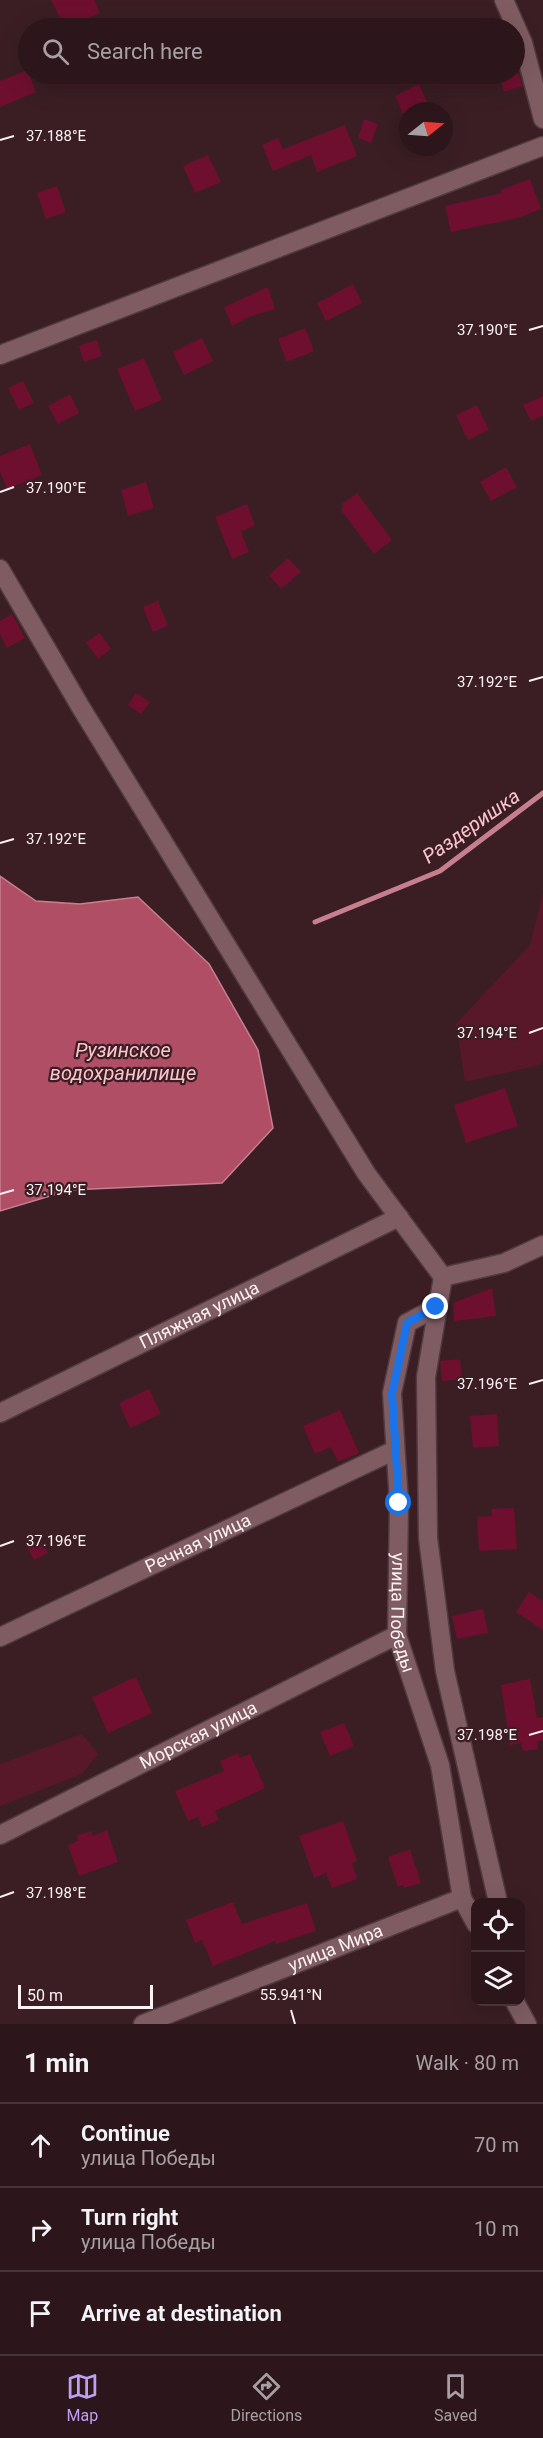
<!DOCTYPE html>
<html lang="en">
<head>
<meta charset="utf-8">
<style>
  :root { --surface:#2c161b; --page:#341f24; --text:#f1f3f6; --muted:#a69fa3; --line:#48353a; --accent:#bca0f2 }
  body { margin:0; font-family:Roboto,sans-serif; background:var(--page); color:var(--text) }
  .controls { position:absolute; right:18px; bottom:18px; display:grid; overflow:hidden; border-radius:12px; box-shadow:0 6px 24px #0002 }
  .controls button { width:54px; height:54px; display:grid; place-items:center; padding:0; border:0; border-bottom:2px solid var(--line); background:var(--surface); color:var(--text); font:30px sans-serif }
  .compass { position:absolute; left:399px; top:102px; width:54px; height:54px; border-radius:50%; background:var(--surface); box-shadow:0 6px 24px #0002; rotate:73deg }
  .scale { position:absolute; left:18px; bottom:15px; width:135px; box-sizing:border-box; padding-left:6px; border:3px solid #fdf1f3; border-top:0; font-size:16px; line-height:21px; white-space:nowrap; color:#fdf1f3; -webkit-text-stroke:4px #3a1e24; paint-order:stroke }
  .stop { position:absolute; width:18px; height:18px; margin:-14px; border:4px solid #1a73e8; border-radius:50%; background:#fff }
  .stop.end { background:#1a73e8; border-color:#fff; box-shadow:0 2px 6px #0008 }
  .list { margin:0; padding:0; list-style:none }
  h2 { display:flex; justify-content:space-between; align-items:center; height:78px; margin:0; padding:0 24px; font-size:26px }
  h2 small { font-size:20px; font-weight:400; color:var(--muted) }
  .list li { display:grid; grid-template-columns:39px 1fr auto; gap:18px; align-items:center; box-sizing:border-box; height:84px; padding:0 24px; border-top:2px solid var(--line) }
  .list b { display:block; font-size:22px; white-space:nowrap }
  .list p { margin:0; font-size:20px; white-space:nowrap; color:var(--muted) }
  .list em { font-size:20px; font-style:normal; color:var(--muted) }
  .icon { flex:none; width:33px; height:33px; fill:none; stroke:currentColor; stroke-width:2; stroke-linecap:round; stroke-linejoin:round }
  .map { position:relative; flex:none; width:543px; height:2024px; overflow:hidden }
  .search { position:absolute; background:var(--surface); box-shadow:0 6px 24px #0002; left:18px; right:18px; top:18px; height:66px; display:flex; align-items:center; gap:15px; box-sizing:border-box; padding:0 21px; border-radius:33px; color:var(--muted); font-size:22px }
  .sheet { height:330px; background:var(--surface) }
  nav { display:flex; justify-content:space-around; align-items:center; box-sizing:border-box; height:84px; border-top:2px solid var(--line); background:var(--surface); font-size:16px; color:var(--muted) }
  nav a { display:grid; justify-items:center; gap:3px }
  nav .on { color:var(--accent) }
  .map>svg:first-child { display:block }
</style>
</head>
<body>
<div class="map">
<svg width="543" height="2024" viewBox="0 0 543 2024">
  <rect width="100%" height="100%" fill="#3a1e24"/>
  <path fill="#58182a" d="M543,893V1060L540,1065L465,1082L456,1024L530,945Z
    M82,1734L98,1754L82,1774L0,1806V1764Z"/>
  <path fill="#b04e66" stroke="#c77f90" stroke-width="1.5" d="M0,876L36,901L80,904L138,897L209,964L258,1050L273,1128L222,1183L70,1190L0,1211Z"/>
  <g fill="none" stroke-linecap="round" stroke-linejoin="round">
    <path stroke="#c77f90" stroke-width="5" d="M315,922L440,871L543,793"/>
  </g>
  <path fill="#6f0f30" d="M51,0H94L100,13L65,28Z
    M27,70L36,92L0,107V81Z
    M498,74H519L523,86L504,92Z
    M419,84L427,102L403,114L395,96Z
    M364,119L378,124L371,143L358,138Z
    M345,125L357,156L317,172L311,155L273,171L262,145L278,138L283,149Z
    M208,155L221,182L195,193L183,166Z
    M530,179L541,209L518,218L451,232L445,206L502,193L501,190Z
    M57,186L66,212L46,219L37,193Z
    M353,284L362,303L326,321L317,303Z
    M268,287L275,309L249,317L232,326L224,307Z
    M305,328L314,351L287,362L278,339Z
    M202,338L213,361L184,375L173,352Z
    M97,340L102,356L84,362L79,346Z
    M144,358L162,400L135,411L117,369Z
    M23,381L34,403L19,410L8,388Z
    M70,394L79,413L58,424L48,406Z
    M543,396V416L531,421L523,405Z
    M477,405L489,430L468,440L456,415Z
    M30,444L42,475L7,489L0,472V456Z
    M506,467L517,487L491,501L480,482Z
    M146,482L154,508L128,516L121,490Z
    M357,493L392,540L374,554L341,510L343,507L342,504Z
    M247,504L255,525L241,532L249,552L232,559L215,517Z
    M288,558L301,572L281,589L269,575Z
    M158,601L168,626L153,632L143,607Z
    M12,614L25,638L7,648L0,634V621Z
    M100,633L111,649L98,659L86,642Z
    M136,693L150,702L141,714L128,705Z
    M505,1088L518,1126L466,1143L454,1105Z
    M492,1288L496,1316L454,1321L453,1303Z
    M460,1359L462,1379L442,1381L440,1361Z
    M149,1389L161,1414L130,1428L119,1403Z
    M340,1410L359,1453L338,1462L331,1447L315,1454L303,1426Z
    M497,1414L499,1446L473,1448L470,1416Z
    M514,1508L517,1549L479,1551L477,1517L492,1516L491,1509Z
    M40,1539L48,1553L34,1560L26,1546Z
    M529,1592L543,1601V1630L516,1612Z
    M483,1609L488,1633L457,1639L452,1616Z
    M136,1677L152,1713L108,1733L92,1697Z
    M530,1679L537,1718L543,1717V1740L537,1742L538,1749L523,1751L521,1743L510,1745L501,1685Z
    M344,1723L354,1746L330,1756L320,1732Z
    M238,1753L240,1758L250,1754L265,1788L215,1811L219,1820L202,1827L198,1817L188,1821L175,1791L224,1771L220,1761Z
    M343,1821L357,1861L352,1863L357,1879L332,1888L326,1873L314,1878L299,1836Z
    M107,1830L118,1862L79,1876L68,1845L78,1841L77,1836L91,1831L93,1836Z
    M410,1849L421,1883L404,1888L403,1885L398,1887L388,1857Z
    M233,1902L242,1924L307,1903L316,1931L276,1944L275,1941L213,1966L202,1940L195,1943L186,1920Z"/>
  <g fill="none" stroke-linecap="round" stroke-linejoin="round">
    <g stroke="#513a40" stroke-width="21">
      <g id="minor">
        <path d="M504,0L523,43L543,119"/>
        <path d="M0,355L543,146"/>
        <path d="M0,569L80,706L366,1173L443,1277L426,1377L428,1538L445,1671L498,1902"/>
        <path d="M443,1277L504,1263L543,1245"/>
        <path id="s1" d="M437,1307L407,1323L392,1393L399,1503L397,1635L440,1765L462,1898L476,1924"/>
        <path id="s2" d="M0,1413L399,1217"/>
        <path id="s3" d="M0,1637L395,1450"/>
        <path id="s4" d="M0,1835L397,1635"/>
        <path d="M515,2002L527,2024"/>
        <path id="s5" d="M143,2024L462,1898"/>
      </g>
    </g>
    <use href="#minor" stroke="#7e5c62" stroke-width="18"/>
  </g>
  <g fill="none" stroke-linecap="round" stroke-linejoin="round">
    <path stroke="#1a73e8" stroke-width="8" d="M399,1503L392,1394L407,1323L436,1307"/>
  </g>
  <path fill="none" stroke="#fdf1f3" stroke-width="2" d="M0,140L14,136M529,330L543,326M0,492L14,487M529,681L543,677M0,843L14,839M529,1033L543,1028M0,1194L14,1190M529,1384L543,1380M0,1546L14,1541M529,1735L543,1731M0,1897L14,1892M291,2010L295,2024"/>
  <g text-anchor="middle" stroke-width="4.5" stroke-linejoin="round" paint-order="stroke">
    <g font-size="18" fill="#fdf1f3" stroke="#3a1e24">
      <text dy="6" stroke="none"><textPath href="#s2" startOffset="222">Пляжная улица</textPath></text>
      <text dy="6" stroke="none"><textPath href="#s3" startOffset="219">Речная улица</textPath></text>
      <text dy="6" stroke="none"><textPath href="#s1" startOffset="326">улица Победы</textPath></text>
      <text dy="6" stroke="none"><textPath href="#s4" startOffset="222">Морская улица</textPath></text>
      <text dy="6" stroke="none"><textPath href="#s5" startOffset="207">улица Мира</textPath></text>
    </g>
    <g font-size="20" font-style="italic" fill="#fbc4cd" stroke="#3a1e24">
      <text transform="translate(471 826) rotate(-35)" y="7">Раздеришка</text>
      <text x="123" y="1057">Рузинское<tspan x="123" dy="23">водохранилище</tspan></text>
    </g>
  </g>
  <g font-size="15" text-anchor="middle" fill="#fdf1f3" stroke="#3a1e24" stroke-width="4.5" stroke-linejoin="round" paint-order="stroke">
    <text x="56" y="141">37.188°E</text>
    <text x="487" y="335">37.190°E</text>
    <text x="56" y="493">37.190°E</text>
    <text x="487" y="687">37.192°E</text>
    <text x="56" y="844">37.192°E</text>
    <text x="487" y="1038">37.194°E</text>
    <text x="56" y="1195">37.194°E</text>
    <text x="487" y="1389">37.196°E</text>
    <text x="56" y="1546">37.196°E</text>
    <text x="487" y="1740">37.198°E</text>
    <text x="56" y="1898">37.198°E</text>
    <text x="291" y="2000">55.941°N</text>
  </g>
</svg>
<div class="controls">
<button><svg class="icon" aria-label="locate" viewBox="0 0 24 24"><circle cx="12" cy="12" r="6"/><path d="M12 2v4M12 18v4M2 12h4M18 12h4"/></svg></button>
<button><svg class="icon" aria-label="layers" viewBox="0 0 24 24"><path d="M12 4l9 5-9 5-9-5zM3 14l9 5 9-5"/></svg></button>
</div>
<svg class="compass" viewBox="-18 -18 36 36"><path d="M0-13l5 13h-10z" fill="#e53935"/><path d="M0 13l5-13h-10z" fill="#a69fa3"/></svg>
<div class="scale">50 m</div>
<div class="stop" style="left:399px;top:1503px"></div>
<div class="stop end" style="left:436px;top:1307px"></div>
<div class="search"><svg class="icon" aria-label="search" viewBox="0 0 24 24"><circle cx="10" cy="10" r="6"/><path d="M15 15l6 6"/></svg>Search here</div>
</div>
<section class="sheet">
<h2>1 min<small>Walk · 80 m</small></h2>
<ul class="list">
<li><svg class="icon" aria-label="ahead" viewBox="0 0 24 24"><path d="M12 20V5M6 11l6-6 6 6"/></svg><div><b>Continue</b><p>улица Победы</p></div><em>70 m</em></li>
<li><svg class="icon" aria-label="right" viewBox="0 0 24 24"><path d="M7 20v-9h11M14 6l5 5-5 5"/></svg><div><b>Turn right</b><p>улица Победы</p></div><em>10 m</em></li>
<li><svg class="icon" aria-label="arrive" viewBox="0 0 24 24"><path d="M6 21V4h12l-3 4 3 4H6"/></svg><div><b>Arrive at destination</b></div></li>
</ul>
</section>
<nav>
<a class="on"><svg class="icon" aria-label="map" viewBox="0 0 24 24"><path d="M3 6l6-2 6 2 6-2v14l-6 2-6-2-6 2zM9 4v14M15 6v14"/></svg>Map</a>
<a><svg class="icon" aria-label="directions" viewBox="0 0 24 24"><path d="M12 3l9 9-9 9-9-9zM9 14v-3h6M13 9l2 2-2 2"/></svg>Directions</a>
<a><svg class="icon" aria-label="saved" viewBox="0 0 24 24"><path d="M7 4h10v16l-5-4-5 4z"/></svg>Saved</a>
</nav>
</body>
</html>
